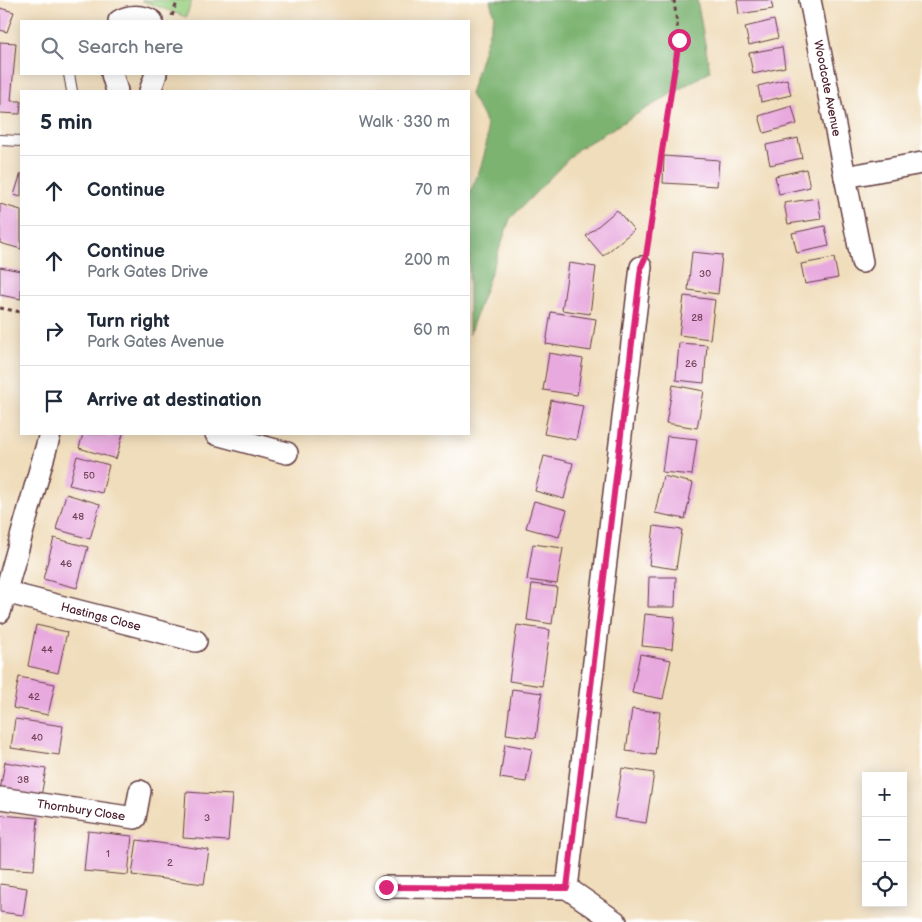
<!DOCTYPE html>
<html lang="en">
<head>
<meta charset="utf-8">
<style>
  :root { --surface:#fff; --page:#f6f6f7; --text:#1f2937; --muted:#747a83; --line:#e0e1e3 }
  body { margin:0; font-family:"Balsamiq Sans",sans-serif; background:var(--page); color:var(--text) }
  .controls { position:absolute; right:15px; bottom:15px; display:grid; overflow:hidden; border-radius:0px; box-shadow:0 2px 12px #0003 }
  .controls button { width:45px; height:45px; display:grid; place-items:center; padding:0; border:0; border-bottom:1px solid var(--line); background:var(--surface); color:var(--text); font:25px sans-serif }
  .stop { position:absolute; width:15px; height:15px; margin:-11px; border:4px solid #db2777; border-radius:50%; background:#fff }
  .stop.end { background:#db2777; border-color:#fff; box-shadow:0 1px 5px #0008 }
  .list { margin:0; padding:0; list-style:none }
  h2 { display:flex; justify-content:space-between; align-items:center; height:65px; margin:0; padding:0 20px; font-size:21px }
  h2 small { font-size:16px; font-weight:400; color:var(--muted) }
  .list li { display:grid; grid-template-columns:32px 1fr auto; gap:15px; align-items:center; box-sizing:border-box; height:70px; padding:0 20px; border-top:1px solid var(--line) }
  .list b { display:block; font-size:19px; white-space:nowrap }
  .list p { margin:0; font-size:16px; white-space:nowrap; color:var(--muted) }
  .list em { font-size:16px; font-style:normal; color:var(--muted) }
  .icon { flex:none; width:28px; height:28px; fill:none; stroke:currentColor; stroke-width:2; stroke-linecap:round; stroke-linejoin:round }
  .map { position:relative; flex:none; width:922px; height:922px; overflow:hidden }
  .search { position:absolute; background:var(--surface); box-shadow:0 2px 12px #0003; left:20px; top:20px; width:450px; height:55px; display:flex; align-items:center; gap:12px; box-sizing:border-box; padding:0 18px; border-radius:0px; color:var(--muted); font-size:19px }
  .panel { position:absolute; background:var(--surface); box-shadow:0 2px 12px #0003; left:20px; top:90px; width:450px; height:345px; border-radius:0px }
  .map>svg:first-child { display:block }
</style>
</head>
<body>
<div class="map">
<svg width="922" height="922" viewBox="0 0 922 922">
  <rect width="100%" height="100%" fill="#fff"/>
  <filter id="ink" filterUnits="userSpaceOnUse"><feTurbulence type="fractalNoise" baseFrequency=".02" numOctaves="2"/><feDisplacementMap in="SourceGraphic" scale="10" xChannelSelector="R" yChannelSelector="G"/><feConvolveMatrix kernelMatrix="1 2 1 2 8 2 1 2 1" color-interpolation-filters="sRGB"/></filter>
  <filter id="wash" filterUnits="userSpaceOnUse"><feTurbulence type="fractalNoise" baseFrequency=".0096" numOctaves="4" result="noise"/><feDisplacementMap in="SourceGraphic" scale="20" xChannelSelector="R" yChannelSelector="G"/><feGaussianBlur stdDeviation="1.12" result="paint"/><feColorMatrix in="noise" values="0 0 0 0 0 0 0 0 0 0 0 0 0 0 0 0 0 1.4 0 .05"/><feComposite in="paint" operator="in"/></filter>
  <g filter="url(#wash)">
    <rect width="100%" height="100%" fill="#f0ddbb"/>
    <path fill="#9bd183" stroke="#727857" d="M141,0H192L186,17Z"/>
    <path fill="#7cb371" stroke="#63694e" d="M490,0H697L710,71L578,149L510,219L469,335V193C478,179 491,141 486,125C483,114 475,104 470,94L494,16Z"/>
    <g id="blocks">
      <path fill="#e8a9de" d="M737,0H771L773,9L739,14Z
        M0,8L14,12L7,32L0,30Z
        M774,20L778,38L749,45L745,27Z
        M0,42L16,43L11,101H21L20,114L0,113Z
        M782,47L785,67L753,74L749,53Z
        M787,79L791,95L761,102L758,86Z
        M792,106L797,124L764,133L759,116Z
        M798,138L802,158L770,165L766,145Z
        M664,156L719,160L717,186L663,183Z
        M806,169L810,187L779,194L775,176Z
        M21,173V197L14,195Z
        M818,198L821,219L788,224L784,203Z
        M0,204L21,210V249L0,243Z
        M617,210L634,230L603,256L586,236Z
        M825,226L829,246L797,253L792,233Z
        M692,252L722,255L718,294L688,290Z
        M834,258L838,278L805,284L801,264Z
        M569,263L596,267L590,314L562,310Z
        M0,267L21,271V299L0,295Z
        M684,296L715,300L710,339L679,335Z
        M551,312L596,319L591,351L546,344Z
        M679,343L707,345L704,383L676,380Z
        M549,353L583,359L577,395L543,390Z
        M673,385L704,391L697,428L666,423Z
        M551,400L583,406L576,440L544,434Z
        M83,434H123L116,459L79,448Z
        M667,436L697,439L692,475L662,472Z
        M77,456L109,465L102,493L69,485Z
        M544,456L573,463L564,499L535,491Z
        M663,476L693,483L685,519L655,513Z
        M66,494L100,504L90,539L56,529Z
        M534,501L567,510L559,537L526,528Z
        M654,526L682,530L676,569L649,565Z
        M54,538L88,547L77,588L43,579Z
        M533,544L563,548L557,584L527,580Z
        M649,577H676L675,607H648Z
        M532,584L557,587L552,624L527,620Z
        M645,614L675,617L672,649L642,646Z
        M36,625L67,632L58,673L28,666Z
        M517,625L550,630L542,686L509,681Z
        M640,654L671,660L663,699L632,693Z
        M19,677L55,684L48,715L13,708Z
        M512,689L542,693L536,738L506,734Z
        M632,709L660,712L655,755L626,751Z
        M15,719L63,726L59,755L11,748Z
        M505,744L532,749L526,782L500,778Z
        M5,762L46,769L41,796L0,790Z
        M622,768L654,773L646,823L614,818Z
        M186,792L232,795L228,841L183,838Z
        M0,815L38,818L34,870L0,868Z
        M88,831L132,836L128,875L84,871Z
        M137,840L209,850L204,884L132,875Z
        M0,884L27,888L23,915L0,912Z"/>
    </g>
  </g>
  <g filter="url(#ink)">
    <use href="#blocks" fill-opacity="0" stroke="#633c41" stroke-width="1"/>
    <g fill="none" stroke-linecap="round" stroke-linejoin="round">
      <g stroke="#633c41" stroke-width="12">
        <path id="lane" d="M69,74L72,91
          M0,140L21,141"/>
      </g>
      <g stroke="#633c41" stroke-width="24">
        <g id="street">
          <path id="s1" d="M810,0L862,262"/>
          <path d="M119,21C129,15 143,15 152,21"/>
          <path d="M112,74L117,91"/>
          <path d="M150,91L156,74"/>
          <path d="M845,177L922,163"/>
          <path d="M216,434L287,453"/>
          <path id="s2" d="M5,592L196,641"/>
          <path d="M0,612L50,434"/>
          <path id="s3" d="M0,798L135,818L140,791"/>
          <path d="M386,887L567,888"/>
          <path d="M616,922L567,888L641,267"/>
        </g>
      </g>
      <path stroke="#633c41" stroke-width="3" stroke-dasharray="4 4" stroke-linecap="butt" d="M172,16L178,0
        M647,249L679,40L674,0
        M0,308L21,312"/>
      <use href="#lane" stroke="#fff" stroke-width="10"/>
      <use href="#street" stroke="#fff" stroke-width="21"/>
    </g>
  </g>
  <g fill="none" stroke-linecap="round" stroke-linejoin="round" filter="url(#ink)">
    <path stroke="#db2777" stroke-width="6" d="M386,887L567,888L641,267L646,256L679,40"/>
  </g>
  <g text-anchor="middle" stroke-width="4" stroke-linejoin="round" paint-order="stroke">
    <g font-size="10" fill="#724258">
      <text x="705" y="277">30</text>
      <text x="697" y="321">28</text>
      <text x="691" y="367">26</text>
      <text x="89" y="479">50</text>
      <text x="78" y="520">48</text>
      <text x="66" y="567">46</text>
      <text x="47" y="653">44</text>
      <text x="34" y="700">42</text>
      <text x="37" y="741">40</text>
      <text x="23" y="783">38</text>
      <text x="207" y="821">3</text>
      <text x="108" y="857">1</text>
      <text x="170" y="866">2</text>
    </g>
    <g font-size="12" fill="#4a1f2b" stroke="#fff">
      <text dy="4" stroke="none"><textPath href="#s1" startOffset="90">Woodcote Avenue</textPath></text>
      <text dy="4" stroke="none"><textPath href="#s2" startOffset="99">Hastings Close</textPath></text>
      <text dy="4" stroke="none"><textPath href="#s3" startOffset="82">Thornbury Close</textPath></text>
    </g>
  </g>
</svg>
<div class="controls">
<button>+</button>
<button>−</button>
<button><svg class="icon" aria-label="locate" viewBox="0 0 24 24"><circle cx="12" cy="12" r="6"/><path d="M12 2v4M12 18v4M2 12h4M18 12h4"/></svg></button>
</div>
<div class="stop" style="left:679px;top:40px"></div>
<div class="stop end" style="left:386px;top:887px"></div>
<div class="search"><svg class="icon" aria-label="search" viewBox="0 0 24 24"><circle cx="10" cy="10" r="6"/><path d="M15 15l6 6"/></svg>Search here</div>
<section class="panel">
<h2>5 min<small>Walk · 330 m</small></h2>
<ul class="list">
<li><svg class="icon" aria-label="ahead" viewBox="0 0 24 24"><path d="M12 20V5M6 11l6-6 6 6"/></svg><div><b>Continue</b></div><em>70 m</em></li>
<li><svg class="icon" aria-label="ahead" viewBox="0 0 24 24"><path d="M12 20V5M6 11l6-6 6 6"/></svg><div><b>Continue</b><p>Park Gates Drive</p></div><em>200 m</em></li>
<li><svg class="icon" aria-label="right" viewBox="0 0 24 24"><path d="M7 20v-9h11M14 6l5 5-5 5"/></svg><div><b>Turn right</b><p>Park Gates Avenue</p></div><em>60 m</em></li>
<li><svg class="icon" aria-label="arrive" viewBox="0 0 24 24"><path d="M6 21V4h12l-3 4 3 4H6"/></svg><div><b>Arrive at destination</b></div></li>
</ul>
</section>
</div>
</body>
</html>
